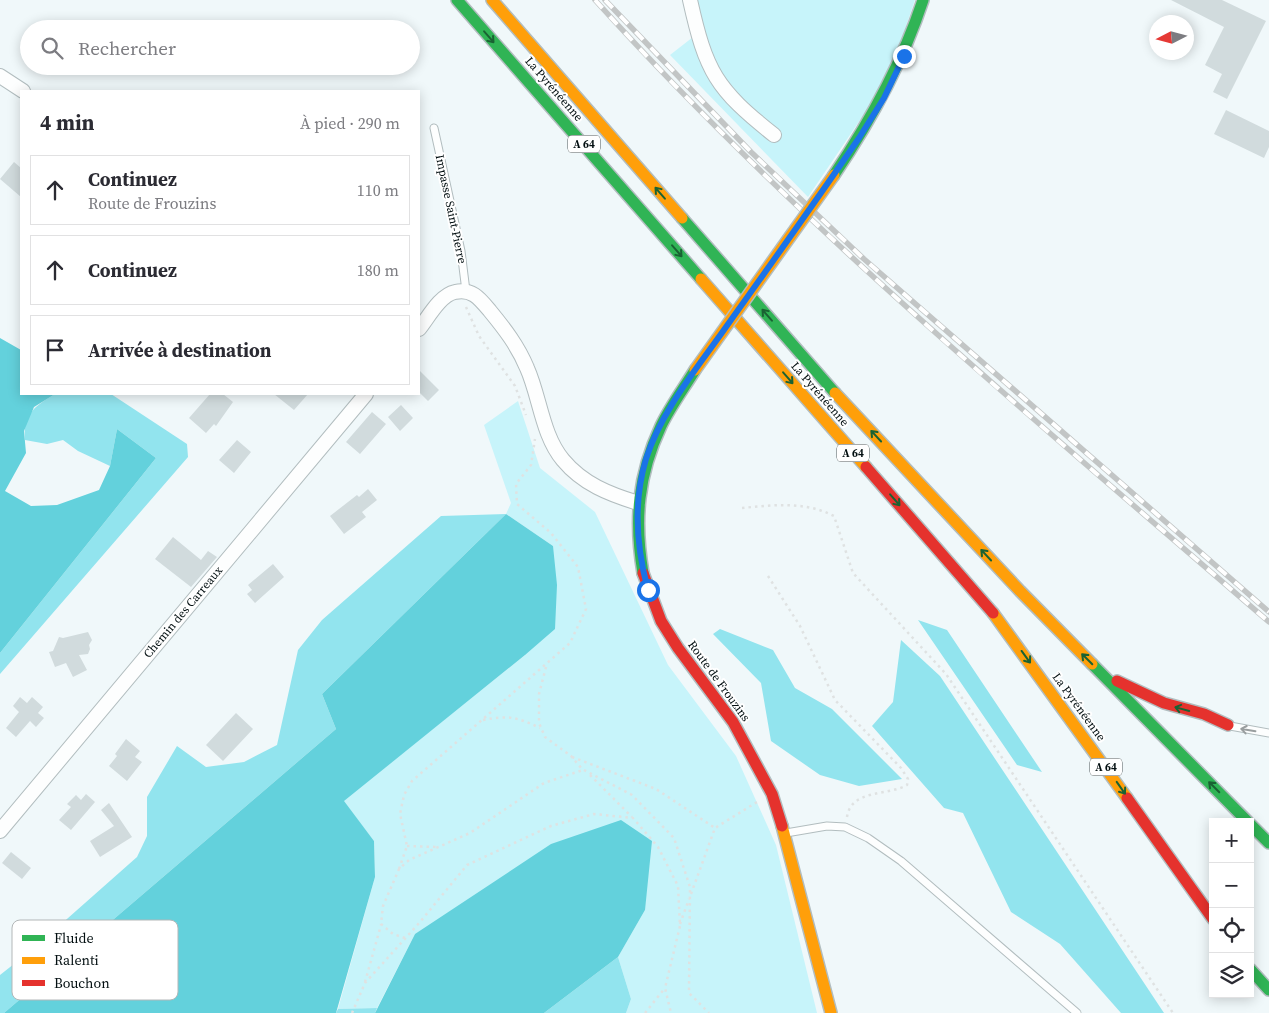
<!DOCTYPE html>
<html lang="fr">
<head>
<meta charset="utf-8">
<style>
  :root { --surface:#fff; --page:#f2f2f3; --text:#2b2b33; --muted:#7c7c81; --line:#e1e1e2 }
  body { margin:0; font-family:"Source Serif 4",serif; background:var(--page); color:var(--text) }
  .controls { position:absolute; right:15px; bottom:15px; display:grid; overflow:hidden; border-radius:0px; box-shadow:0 2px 12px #0003 }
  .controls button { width:45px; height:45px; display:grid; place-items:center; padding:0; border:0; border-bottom:1px solid var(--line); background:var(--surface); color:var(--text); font:25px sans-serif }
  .compass { position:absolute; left:1149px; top:15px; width:45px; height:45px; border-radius:50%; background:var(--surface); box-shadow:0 2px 12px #0003; rotate:264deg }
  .stop { position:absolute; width:15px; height:15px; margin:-11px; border:4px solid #1a73e8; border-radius:50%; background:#fff }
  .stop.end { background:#1a73e8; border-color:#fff; box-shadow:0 1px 5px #0008 }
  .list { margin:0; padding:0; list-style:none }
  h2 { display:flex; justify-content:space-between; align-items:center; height:65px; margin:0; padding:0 20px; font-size:21px }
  h2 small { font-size:16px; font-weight:400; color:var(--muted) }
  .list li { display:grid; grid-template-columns:32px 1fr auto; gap:15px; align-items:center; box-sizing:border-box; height:70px; margin:0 10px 10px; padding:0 10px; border:1px solid var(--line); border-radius:0px }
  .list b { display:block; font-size:19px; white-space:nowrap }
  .list p { margin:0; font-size:16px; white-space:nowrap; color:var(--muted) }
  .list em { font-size:16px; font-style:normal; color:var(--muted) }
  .icon { flex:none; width:28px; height:28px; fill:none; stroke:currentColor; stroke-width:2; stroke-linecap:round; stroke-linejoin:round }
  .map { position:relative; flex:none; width:1269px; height:1013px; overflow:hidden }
  .search { position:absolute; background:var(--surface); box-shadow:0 2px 12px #0003; left:20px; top:20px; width:400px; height:55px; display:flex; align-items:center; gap:12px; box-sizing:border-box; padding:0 18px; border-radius:28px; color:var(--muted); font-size:19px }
  .panel { position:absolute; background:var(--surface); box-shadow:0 2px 12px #0003; left:20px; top:90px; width:400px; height:305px; border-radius:0px }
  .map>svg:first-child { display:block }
</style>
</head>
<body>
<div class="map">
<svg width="1269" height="1013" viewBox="0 0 1269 1013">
  <rect width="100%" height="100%" fill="#f0f8fa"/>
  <path fill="#c7f4fa" d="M695,0H915L899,47L875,98L808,197L670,55L702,30Z
    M518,401L540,468L595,512L668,665L736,756L776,845L817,1013H626L631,999L618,957L645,910L415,934L377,1008L338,1009L375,877L374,841L343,801L525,655L553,546L506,514L511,503L484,425Z"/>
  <path fill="#92e4ee" d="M55,394H111L187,444L188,457L0,674V653L156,458L117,429L110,466L78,451L63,440L47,444L25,440C23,414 35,406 55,394Z
    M506,514L322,694L336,729L4,1013H0V975L33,949L137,857L147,836V797L177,746L206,767L244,762L277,745L298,650L322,620L441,516Z
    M918,620L947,630L1042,772L1017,765Z
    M720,629L773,650L795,688L832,709L902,779L859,786L820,775L771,741L761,683L713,634Z
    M901,640L940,676L1164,1013H1121L1060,944L1011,912L963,813L944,808L872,726L893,702Z
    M618,957L631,999L626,1013H544Z
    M377,1008L375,1013H336L338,1009Z"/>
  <path fill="#63d1dc" d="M0,338L21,350V394H55L34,407L24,431L26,453L5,491L31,506L57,505L99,490L110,466L117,429L156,458L0,653Z
    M506,514L553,546L557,585L555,629L525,655L344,801L374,841L375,877L336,1013H4L336,729L322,694Z
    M621,820L652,841L645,910L618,957L544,1013H375L415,934L551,844Z"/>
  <path fill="#d1dbdd" d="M1171,0H1222L1266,21L1227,99L1213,92L1222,74L1205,65L1224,27Z
    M1226,110L1269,131V147L1264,158L1214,134Z
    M14,162L21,168V197L0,179Z
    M419,370L439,390L428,401L419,392Z
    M210,394H223L233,402L216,426L214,424L206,433L189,418Z
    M274,394H308L294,410Z
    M401,405L413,418L400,431L388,417Z
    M372,412L386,424L360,454L346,442Z
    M237,440L251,452L234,473L219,460Z
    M368,489L377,500L362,512L366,517L344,534L330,516L357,495L359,497Z
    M173,537L201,560L208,551L217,557L191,587L155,559Z
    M273,564L284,577L255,603L247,594L252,590L248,585Z
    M88,632L92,640L89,645L90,649L88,654L79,655L87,670L73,677L66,663L55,667L49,652L53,651L59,637L63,638Z
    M20,697L27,703L32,697L43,707L38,713L44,718L36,727L30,721L16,737L6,728L19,712L13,706Z
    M236,713L253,729L223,761L206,745Z
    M126,739L140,751L135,757L142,762L127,781L109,766L117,756L115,754Z
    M86,794L95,802L71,830L59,820L71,807L67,804L76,795L81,800Z
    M109,803L132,837L100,857L90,841L114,826L101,810Z
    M11,852L31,868L22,879L2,863Z"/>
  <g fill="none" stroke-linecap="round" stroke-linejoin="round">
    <g stroke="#b2bdbf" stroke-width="9">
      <path id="lane" d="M434,128L461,251L466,291
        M1230,726L1269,733
        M786,833L827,826L845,827L868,838L901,861L1077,1013"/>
    </g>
    <g stroke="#b2bdbf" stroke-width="16">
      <path id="street" d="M690,0C706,72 716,89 774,135
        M0,76L23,91
        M419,329C428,318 440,295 455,292C472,288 480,299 490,311C504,328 518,346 527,368C540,397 542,435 563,460C583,484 609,494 638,503
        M0,831L366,394"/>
    </g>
    <g stroke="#b2bdbf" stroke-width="14">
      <path id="fast" d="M457,0L701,279
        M834,175C871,120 902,64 923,0
        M682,218L835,393
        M643,573C634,520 638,475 661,426C670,407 684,388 695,370
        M1092,664L1248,822
        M1250,824L1269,843
        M1250,969L1269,990"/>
    </g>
    <g stroke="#b2bdbf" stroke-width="14">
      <path id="slow" d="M492,0L682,218
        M701,279L866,467
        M835,393L1020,591L1092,664
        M993,613L1127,798
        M782,826L831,1013"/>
    </g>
    <g stroke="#b2bdbf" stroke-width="14">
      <path id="jam" d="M866,467L993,613
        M643,573L661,621L678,648L733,722L772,794L782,826
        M1117,681L1164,703L1204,714L1228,725
        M1127,798L1213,919"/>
    </g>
    <path stroke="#dfe2e2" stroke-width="2.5" stroke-dasharray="2.5 4" stroke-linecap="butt" d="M466,307L479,336L515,386L526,415
      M742,508C773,505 805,501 834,516L853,573L946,674L1173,1013
      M768,576L800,626L835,700L901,768L908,779L907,785C888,796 851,789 847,817
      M546,667L539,694V723L545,737L571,756L582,769L632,795L674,838L690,887L689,993L709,1013
      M483,720C508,715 517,717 540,728
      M572,757L656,789L715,828
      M590,775L632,817
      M407,846L438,847
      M399,869L407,846L400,814L404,795L412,781L570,643L586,609L578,567L551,533L517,504L516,484L531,465L535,439
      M691,894L715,828L757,802
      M680,924L689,899
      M405,938L393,934L381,924L383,906L399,869L409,860L470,833L544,783L583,770
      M365,982L381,925
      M352,1013L365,983L420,922L467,865L551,826L594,814L633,818L658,847L678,886L680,926L665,988L671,1013
      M645,1013L665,988"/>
    <use href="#lane" stroke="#fdfefe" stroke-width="7"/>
    <use href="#street" stroke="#fdfefe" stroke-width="14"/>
    <use href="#fast" stroke="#30b455" stroke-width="11"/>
    <use href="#slow" stroke="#ff9f0a" stroke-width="11"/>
    <use href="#jam" stroke="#e5322d" stroke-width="11"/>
    <g stroke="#c2c5c5" stroke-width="5.5">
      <path id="rail" d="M595,0C800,227 1038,422 1269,622
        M605,0L751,152L864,259L1269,612"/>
    </g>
    <use href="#rail" stroke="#fff" stroke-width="4" stroke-dasharray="11" stroke-linecap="butt"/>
    <g stroke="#b2bdbf" stroke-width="14" stroke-linecap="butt">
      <path id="slow-bridge" d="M695,370L834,175"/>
    </g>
    <use href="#slow-bridge" stroke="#ff9f0a" stroke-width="11"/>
  </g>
  <defs><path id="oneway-shaft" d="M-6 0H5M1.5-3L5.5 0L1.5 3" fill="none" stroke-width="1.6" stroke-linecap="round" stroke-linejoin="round" transform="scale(1.25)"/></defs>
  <g stroke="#1a6233">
    <use href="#oneway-shaft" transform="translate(489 37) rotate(49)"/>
    <use href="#oneway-shaft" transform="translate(660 193) rotate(-131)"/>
    <use href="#oneway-shaft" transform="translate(677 251) rotate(49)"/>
    <use href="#oneway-shaft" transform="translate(767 315) rotate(-131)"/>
    <use href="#oneway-shaft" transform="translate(788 378) rotate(49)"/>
    <use href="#oneway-shaft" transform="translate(876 436) rotate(-133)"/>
    <use href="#oneway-shaft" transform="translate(895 500) rotate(49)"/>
    <use href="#oneway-shaft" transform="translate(986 555) rotate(-133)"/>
    <use href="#oneway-shaft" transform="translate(1026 657) rotate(54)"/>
    <use href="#oneway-shaft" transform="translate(1087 659) rotate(-135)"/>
    <use href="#oneway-shaft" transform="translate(1182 709) rotate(-165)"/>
    <use href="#oneway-shaft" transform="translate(1214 787) rotate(-135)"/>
    <use href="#oneway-shaft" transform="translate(1121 788) rotate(55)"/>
  </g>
  <use stroke="#999e9f" href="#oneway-shaft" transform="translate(1248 730) rotate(-171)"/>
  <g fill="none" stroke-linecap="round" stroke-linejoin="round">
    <path stroke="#1a73e8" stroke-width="6" d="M648,590C636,546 633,502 646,459C661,411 698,367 726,327C771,264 816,201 859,138L884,98L904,56"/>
  </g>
  <g text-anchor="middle" stroke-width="4" stroke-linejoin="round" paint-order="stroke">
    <g fill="#fff" stroke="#4f5758" stroke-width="1">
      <rect x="568" y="135.5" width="32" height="17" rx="4"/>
      <rect x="837" y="444.5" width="32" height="17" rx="4"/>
      <rect x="1090" y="758.5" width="32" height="17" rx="4"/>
    </g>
    <g font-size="11" font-weight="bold" fill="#030f11">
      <text x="584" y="148">A 64</text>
      <text x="853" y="457">A 64</text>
      <text x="1106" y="771">A 64</text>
    </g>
    <g font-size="12" fill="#030f11" stroke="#fff">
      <text transform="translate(554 89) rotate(49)" y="4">La Pyrénéenne</text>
      <text transform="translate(451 209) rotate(78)" y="4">Impasse Saint-Pierre</text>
      <text transform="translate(820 394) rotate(49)" y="4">La Pyrénéenne</text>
      <text transform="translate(183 612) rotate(-50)" y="4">Chemin des Carreaux</text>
      <text transform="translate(719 681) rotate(54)" y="4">Route de Frouzins</text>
      <text transform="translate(1079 707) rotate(54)" y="4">La Pyrénéenne</text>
    </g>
  </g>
  <rect x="12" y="920" width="166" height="80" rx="8" fill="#fff" stroke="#b3b7b8" stroke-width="1"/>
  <rect x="22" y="935" width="23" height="6" fill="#30b455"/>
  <rect x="22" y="957" width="23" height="7" fill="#ff9f0a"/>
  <rect x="22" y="980" width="23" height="6" fill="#e5322d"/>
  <g font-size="14" fill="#030f11">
    <text x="54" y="943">Fluide</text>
    <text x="54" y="965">Ralenti</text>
    <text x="54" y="988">Bouchon</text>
  </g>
</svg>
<div class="controls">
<button>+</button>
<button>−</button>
<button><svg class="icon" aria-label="locate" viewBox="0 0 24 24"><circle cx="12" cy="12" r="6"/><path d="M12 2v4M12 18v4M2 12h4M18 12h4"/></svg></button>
<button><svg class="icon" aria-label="layers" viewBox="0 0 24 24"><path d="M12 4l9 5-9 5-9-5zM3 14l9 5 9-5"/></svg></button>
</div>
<svg class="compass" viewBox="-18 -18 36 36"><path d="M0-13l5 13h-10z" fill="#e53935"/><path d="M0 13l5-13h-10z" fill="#7c7c81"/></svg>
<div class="stop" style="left:648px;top:590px"></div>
<div class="stop end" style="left:904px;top:56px"></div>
<div class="search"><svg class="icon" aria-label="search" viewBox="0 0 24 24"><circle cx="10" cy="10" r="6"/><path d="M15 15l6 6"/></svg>Rechercher</div>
<section class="panel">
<h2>4 min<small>À pied · 290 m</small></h2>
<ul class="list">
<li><svg class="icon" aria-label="ahead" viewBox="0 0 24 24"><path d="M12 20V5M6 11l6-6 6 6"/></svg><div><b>Continuez</b><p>Route de Frouzins</p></div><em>110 m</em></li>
<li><svg class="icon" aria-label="ahead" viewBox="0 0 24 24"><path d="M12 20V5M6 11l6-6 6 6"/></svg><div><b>Continuez</b></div><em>180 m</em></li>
<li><svg class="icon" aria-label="arrive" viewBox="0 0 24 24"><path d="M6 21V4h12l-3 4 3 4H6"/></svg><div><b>Arrivée à destination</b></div></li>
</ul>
</section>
</div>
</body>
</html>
